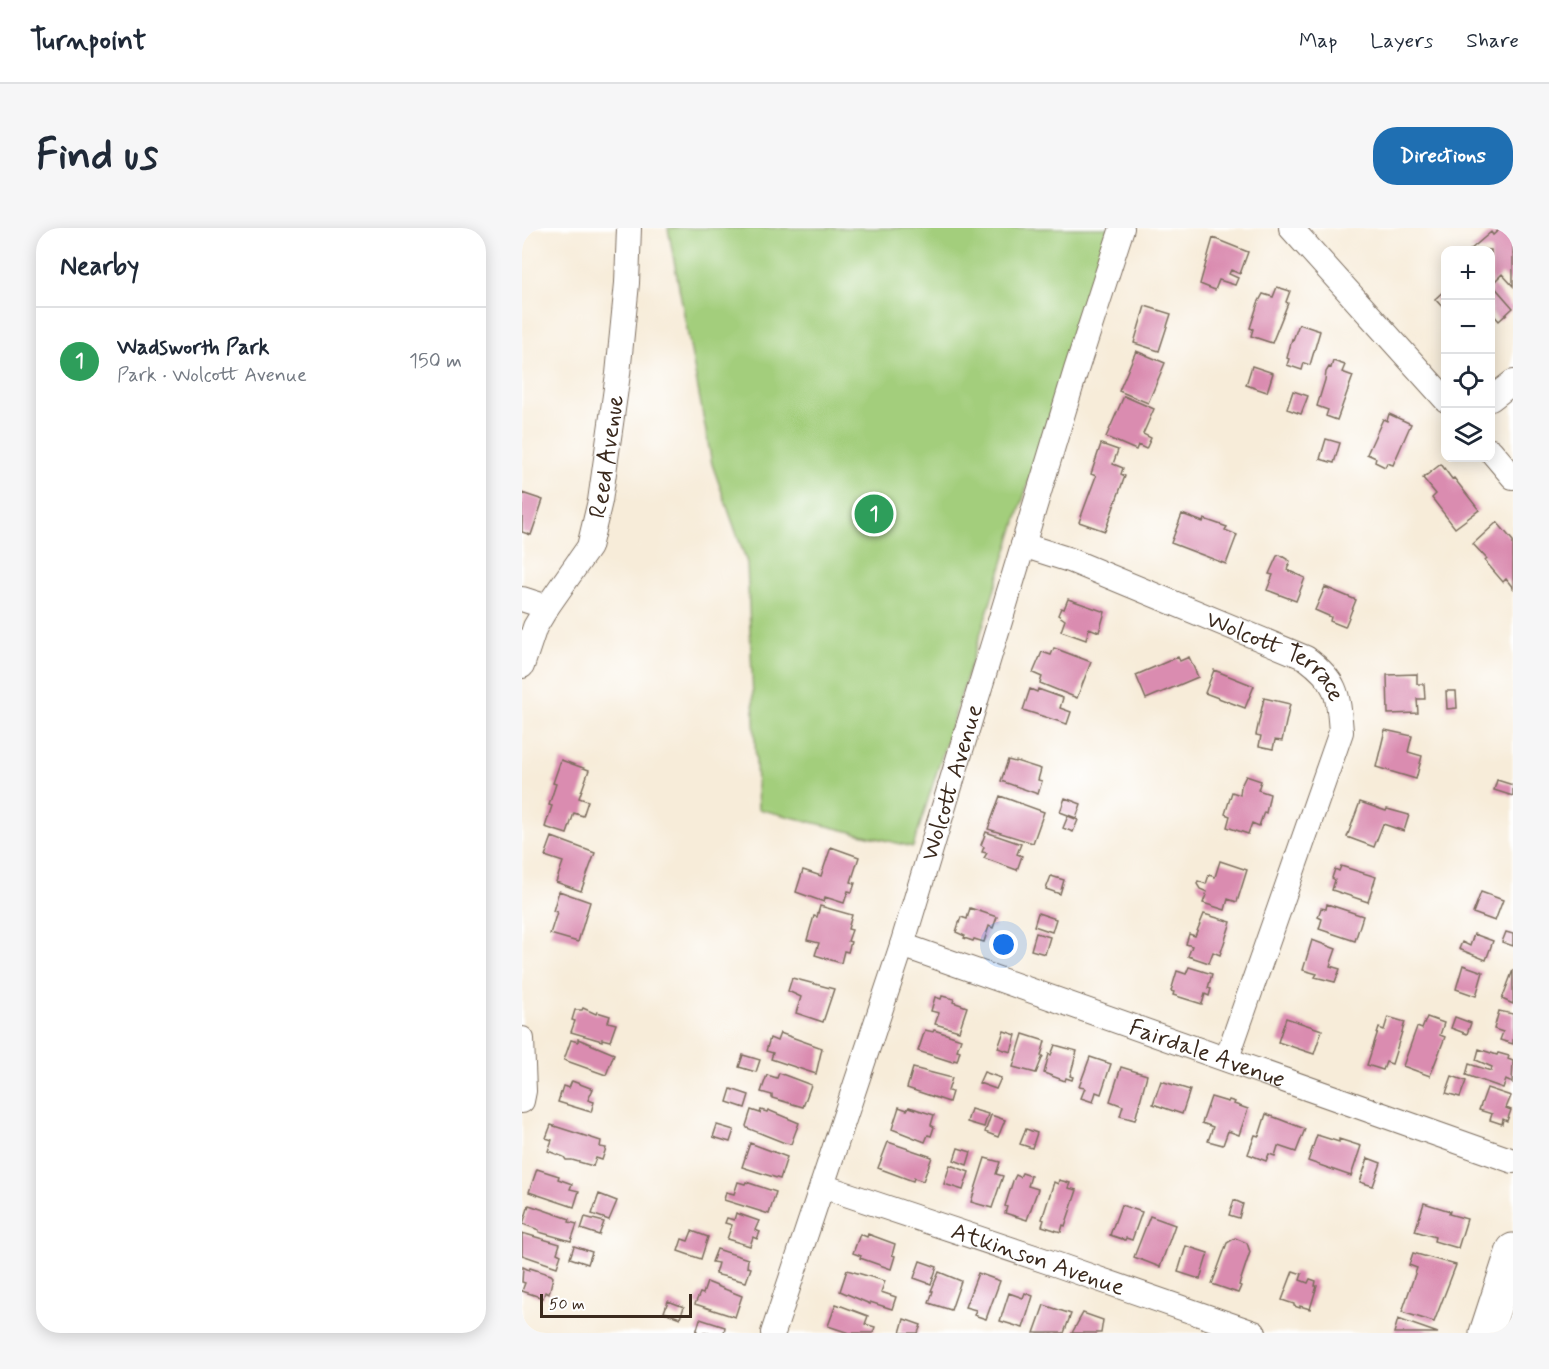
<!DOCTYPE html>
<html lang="en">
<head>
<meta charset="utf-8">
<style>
  :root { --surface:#fff; --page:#f6f6f7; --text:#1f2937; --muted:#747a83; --line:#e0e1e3; --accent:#1f6fb2 }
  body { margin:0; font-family:Mynerve,sans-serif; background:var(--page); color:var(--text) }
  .controls { position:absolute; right:18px; top:18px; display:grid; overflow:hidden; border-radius:12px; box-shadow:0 3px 15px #0003 }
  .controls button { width:54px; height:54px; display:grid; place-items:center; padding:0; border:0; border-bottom:2px solid var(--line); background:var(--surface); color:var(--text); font:30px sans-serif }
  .scale { position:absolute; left:18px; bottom:15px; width:152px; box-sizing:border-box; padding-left:6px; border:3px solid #3b2a1e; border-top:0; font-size:16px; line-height:21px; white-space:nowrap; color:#3b2a1e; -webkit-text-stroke:4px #fff; paint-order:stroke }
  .you { position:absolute; left:482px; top:717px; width:21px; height:21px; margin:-15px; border:4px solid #fff; border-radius:50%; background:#1a73e8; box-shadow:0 0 0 9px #1a73e833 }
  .badge { display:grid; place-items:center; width:39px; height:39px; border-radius:50%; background:var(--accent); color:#fff; font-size:20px; font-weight:700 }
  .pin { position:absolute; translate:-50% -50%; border:3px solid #fff; box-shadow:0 2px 6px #0006 }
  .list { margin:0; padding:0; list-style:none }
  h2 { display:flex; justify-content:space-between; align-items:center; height:78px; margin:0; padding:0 24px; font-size:26px }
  h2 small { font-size:20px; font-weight:400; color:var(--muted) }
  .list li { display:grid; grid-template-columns:39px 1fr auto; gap:18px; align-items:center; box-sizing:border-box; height:108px; padding:0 24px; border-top:2px solid var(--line) }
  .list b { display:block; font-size:22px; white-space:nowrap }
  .list p { margin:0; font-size:20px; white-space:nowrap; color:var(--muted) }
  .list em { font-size:20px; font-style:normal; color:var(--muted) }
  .icon { flex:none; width:33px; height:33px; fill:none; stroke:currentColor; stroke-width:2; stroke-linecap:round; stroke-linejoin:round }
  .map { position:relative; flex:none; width:991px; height:1105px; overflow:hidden; border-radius:24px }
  header { display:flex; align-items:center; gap:36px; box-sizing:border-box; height:84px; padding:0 30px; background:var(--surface); border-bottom:2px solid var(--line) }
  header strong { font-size:28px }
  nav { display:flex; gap:33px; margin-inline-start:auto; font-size:21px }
  .intro { display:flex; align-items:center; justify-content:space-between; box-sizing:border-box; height:144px; padding:0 36px }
  h1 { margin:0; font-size:42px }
  .button { padding:15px 27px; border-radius:24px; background:var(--accent); color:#fff; font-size:21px; font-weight:700 }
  main { display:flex; gap:36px; padding:0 36px }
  aside { flex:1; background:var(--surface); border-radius:24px; box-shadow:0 3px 15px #0003 }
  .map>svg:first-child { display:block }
</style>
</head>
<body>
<header>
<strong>Turnpoint</strong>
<nav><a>Map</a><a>Layers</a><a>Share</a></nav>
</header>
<div class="intro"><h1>Find us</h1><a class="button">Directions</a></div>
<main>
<aside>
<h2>Nearby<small></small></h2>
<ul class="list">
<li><span class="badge" style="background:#2e9e5b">1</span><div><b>Wadsworth Park</b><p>Park · Wolcott Avenue</p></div><em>150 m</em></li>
</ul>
</aside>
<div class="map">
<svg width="991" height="1105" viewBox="0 0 991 1105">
  <rect width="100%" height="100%" fill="#fff"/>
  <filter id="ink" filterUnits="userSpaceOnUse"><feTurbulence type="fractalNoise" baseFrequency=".0167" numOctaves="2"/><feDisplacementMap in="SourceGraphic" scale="12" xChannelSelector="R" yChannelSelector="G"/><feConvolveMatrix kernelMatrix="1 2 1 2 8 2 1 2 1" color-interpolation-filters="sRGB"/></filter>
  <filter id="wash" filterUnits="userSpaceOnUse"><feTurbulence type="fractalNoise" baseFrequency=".008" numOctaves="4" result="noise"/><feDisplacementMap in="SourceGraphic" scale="24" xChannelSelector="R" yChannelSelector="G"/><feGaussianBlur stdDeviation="1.35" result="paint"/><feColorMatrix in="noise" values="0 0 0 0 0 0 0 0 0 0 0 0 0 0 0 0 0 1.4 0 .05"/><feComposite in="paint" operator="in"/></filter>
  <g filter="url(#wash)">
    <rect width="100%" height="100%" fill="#f7ecd9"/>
    <path fill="#a3ce7b" stroke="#6f7c4c" stroke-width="1.5" d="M146,0H587L391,619L236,581L225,335L190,236Z"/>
    <g id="blocks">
      <path fill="#da8cb0" d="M979,0L991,1V58L980,46L970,56L991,80L977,93L969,84V22H948L969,4L971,7Z
        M691,10L726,24L718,46L709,42L707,46L716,50L713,57L697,52L693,62L678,56Z
        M755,59L768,63L764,74L766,75L750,115L729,108L731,101L728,100L736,75L741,66L751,69Z
        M924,61V83L913,71Z
        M623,78L649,86L637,123L612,115Z
        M777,96L798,103L788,137L782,135L780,142L765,137L767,131L765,130L770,111L771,112Z
        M614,123L643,135L626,175L597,163Z
        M811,133L823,137L820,144L831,148L815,192L804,188L806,182L795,178L803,152L804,144L807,139L809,140Z
        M730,138L751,145L745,164L724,157Z
        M771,163L786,168L779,186L765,181Z
        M602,168L632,181L621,206L629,210L624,221L616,217L614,222L584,209Z
        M867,186L889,196L871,237L865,235L863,239L853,234L854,230L845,226L861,191L865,193Z
        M804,211L818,215L812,235L798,231Z
        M579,216L596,222L591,236L601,240L599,246L603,248L583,303L557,294L574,248L569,246Z
        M919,236L930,251L932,250L957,282L933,300L910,270L914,266L901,250Z
        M0,265L21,272L9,307L0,304Z
        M660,286L681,294L682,291L705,299L703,302L715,307L704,336L649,315Z
        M975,294L991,313V360L984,351L981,354L963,333L965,331L951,316Z
        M758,327L768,333L765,342L783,350L774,373L745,362L751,347L747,346L755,328Z
        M803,359L834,372L823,399L808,393L809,389L793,382Z
        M546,371L583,384L577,404L567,400L564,412L539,403L543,392L536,387L539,380L542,381Z
        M532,420L569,434L555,470L518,455L520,449L511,445L520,424L529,427Z
        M656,429L658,433L667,429L676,449L624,471L614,447Z
        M692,442L732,458L723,480L683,465Z
        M895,446V456H902L903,471H895L896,485L866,486L865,447Z
        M508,461L515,464L516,461L541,470L538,480L549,484L545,496L501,482Z
        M924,463H934L935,480L925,481Z
        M742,470L768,476L760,513L753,512L751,521L737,518L739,508L734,507Z
        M863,502L890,508L886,524L900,528L894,551L854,539Z
        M39,532L67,542L57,570L66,573L61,588L52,585L45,606L23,599L30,578L27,577L34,556L31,555Z
        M486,532L493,534L494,533L519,541L516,552L520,553L516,566L479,553Z
        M724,548L739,553L736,562L748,566L744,585L742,584L737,598L730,595L726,606L705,599L708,588L703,586L710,564L718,567L719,558Z
        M975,552L991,557V568L972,562Z
        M478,568L522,584L511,615L466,601Z
        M543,570L559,576L554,590L538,584Z
        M838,574L864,583L865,581L887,587L882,603L861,596L852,619L825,609Z
        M546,588L556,592L551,604L541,600Z
        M464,604L499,616L495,626L500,628L495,642L462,630L465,625L460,624L462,619L459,617Z
        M30,609L73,625L59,663L34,654L41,634L23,628Z
        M309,619L337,629L329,654L333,655L330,664L326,663L322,675L303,669L302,674L274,664L281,642L299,648Z
        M698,633L725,642L715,674L706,671L703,682L681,675L685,664L678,661L675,656L676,653L684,656L687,647L693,649Z
        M819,638L854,649L846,674L810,662L813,652L810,650L813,641L817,643Z
        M529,648L542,652L538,666L524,661Z
        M37,663L68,674L56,714L28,706L35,684L31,683Z
        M959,664L981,672L973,693L951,685Z
        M805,676L841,688L833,713L797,701L800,691L796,689L799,680L804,681Z
        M298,678L330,687L326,701L330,702L326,713L329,714L326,724L322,723L319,735L293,727L297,715L285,712L292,688L295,689Z
        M448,680L475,689L471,700L467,698L462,714L452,711L451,713L442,710L443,708L434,704L439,689L445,691Z
        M516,685L534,691L530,704L512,698Z
        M682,686L709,694L698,727L691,724L687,735L666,728L670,718L664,716L667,706L673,708Z
        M984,704L991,706V718L980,714Z
        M514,705L528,709L523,726L509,722Z
        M952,706L971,713L964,732L937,721L940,714L948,718Z
        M790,712L814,721L808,738L818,741L813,754L793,749L795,746L781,742Z
        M941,737L961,744L954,768L934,761Z
        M667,739L690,746L686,760L689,761L687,768L683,766L680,776L651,767L652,764L649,763L655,743L664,746Z
        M991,742V776L980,771Z
        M270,750L312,761L301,794L274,785L279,769L266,763Z
        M420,768L432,771L431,774L445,779L437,803L413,796L417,785L409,783L413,769L419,771Z
        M61,780L74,786L75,784L88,788L86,794L94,796L88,813L80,811V813L49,804L53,793L50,792L53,782H60Z
        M977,783L991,786V816L978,812L981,804L972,801Z
        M866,789L883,794L870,836L864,834L861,842L845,837L857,800L862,802Z
        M905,789L922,795L918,807L923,809L908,848L881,838L895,799L900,801Z
        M933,789L949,795L945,806L929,800Z
        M764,790L800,802L792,826L756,814Z
        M403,802L411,804L412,802L439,811L435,822L438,823L435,833L432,832L431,834L396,823Z
        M482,803L494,807L489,824L476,820Z
        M258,805L300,820L294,846L249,831L251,825L244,823L248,810L255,813Z
        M501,806L523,813L519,828H521L514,845L491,839Z
        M56,811L92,826L84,847L42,832L49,812L56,814Z
        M533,817L555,823L548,848L551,849L550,852L544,850L543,853L522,845L527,826L529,827Z
        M957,821L975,827L976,825L987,828L986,831L991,833L990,855L984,852L981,860L944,847L947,836L969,843L970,839L954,832Z
        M221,827L238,832L234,844L217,839Z
        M568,829L589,836L579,866L574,864L571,874L559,870L563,860L557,859Z
        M599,839L625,847L613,892L598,888L601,878L588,873Z
        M391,840L430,850L426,863L430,864L427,874L385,860Z
        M462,844L479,850L474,861L457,855Z
        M257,845L289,857L281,879L250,870V867L239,864L245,847L255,850Z
        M930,848L944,853L938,869L924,865Z
        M50,853L71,861L66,872L72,874L69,884L36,874L41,858L47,860Z
        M639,853L668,862L660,886L631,876Z
        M965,860L989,868L984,880L989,882L985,893L981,891L980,896L968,892L970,886L957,882Z
        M209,861L227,867L223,880L205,874Z
        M689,869L706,874L707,872L713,874L712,876L726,881L717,907L706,903L701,917L686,913L691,899L680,895Z
        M377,879L385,882L387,879L412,887L409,897L412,899L409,908L406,907L403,914L370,901Z
        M449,881L466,886L462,899L445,894Z
        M229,882L238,885L239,882L245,884L246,882L277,895L269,916L263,915L225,900L224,898Z
        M744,886L783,901L774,924L756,918L753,928L747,926L744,933L726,926L733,907L737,908Z
        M469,887L483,892L476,909L463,904Z
        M29,897L79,913L78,919L84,920L80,932L74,930L71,938L50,932H44L42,929L26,923L30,912L24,910Z
        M195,897L212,902L208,914L191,909Z
        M504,901L515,905L510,920L498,916Z
        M795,907L817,914V911L839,918L829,948L786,933Z
        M366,914L410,929L401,953L392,950L391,953L356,940Z
        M228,915L265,929L258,951L220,939Z
        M436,920L449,924L445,937L432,932Z
        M463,930L478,934L474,946L481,948L470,980L449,974Z
        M846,930L859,935L851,958L838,954Z
        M428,937L447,944L441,962L422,956Z
        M15,941L37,948L36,951L50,956L48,961L57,963L52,979L7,964Z
        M500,945L509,948L506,958L516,961L505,992L483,985L485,979L483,978L491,953L494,947L498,949Z
        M537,952L548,955L546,960L555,962L543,998L541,997L539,1004L520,998L522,992L520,991L532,954L536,956Z
        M216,954L223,956L224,954L254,964L247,986L202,972L204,964L212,966Z
        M77,966L95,973L87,992L70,986Z
        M712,972L721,976L717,990L707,987Z
        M902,975L928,983L927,986L945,991L936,1020L912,1013L913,1009L893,1003Z
        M7,977L48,991L47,994L55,996L49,1013L17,1004V1002L1,996Z
        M599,977L620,984L610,1012L604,1010L603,1012L588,1007Z
        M214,985L237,993L233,1002L238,1004L235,1011L231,1009L228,1018L205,1011L210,997L203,995L205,990L212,992Z
        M628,988L653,997L638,1039L612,1029Z
        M63,989L82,994L77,1007L59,1001Z
        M170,1003L186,1009L179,1031L156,1023L160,1011L166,1013Z
        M0,1005L38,1016L35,1025L39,1027L35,1039L0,1027Z
        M338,1006L345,1009L346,1006L373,1016L370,1027L373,1028L369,1041L338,1030L339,1028L331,1025Z
        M713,1010L725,1015L728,1024L717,1057L719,1058L716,1065L690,1056L705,1015Z
        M52,1018L70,1024L66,1036L48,1030Z
        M664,1018L686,1025L678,1051L656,1044Z
        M195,1021L226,1031L225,1039L229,1040L224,1054L193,1046L196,1035L190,1034Z
        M891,1025L934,1037L912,1094L880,1084L895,1040L887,1037Z
        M398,1033L415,1039L409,1056L392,1050Z
        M1,1039L7,1042L8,1040L29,1047L31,1049L27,1066L23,1064L21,1070L0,1063L3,1055L0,1054Z
        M325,1042L363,1053L359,1064L374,1069L370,1081L348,1074V1076L318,1063Z
        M771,1043L780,1046L778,1052L786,1055L788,1051L794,1053L793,1058H795L788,1081L778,1078V1080L772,1078V1076L760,1072Z
        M417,1044L439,1053L429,1082L407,1075L411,1063H409Z
        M456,1045L478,1053L464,1091L452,1087L454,1082L443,1079Z
        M185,1054L220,1068L213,1089L173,1076L178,1065L181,1066Z
        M487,1065L501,1070L503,1065L511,1068L501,1100L478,1093Z
        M146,1073L162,1079L158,1090L142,1084Z
        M314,1076L346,1088L343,1096L353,1099L351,1105H327L306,1098Z
        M522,1077L549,1086L542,1105H512Z
        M561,1085L581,1092L579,1105H550Z
        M178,1091L203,1099L202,1105H174Z
        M382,1091L399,1097L396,1105H378Z
        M876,1091L916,1105H872Z"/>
    </g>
  </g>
  <g filter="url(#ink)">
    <use href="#blocks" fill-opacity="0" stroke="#7d6e5f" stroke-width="1.5"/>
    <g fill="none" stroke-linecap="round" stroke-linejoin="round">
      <g stroke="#7d6e5f" stroke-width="26">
        <g id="street">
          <path d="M769,0L924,172"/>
          <path d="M969,171L991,154"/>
          <path d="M969,223L991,249"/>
          <path id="s1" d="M501,317L548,332L784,430C816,454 816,466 819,504L705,830"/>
          <path d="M0,371L25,379"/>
          <path id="s2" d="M0,438L13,399L25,379L67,319L78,273L96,146L105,55L107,0"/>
          <path id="s3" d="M380,717L991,933"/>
          <path d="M0,811L2,863L0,873"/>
          <path id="s4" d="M300,958L536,1037L732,1105"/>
          <path id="s5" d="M251,1105L380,717L554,142L600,0"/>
        </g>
      </g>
      <g stroke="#7d6e5f" stroke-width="35">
        <path id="secondary" d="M964,1105L991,1022"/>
      </g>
      <use href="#street" stroke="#fff" stroke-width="24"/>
      <use href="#secondary" stroke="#fff" stroke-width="33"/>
    </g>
  </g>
  <g text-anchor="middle" stroke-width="6" stroke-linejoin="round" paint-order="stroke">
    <g font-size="24" fill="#3b2a1e" stroke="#fff">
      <text dy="8" stroke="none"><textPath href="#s2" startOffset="230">Reed Avenue</textPath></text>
      <text dy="8" stroke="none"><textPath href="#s1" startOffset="279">Wolcott Terrace</textPath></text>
      <text dy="8" stroke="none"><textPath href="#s5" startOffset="579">Wolcott Avenue</textPath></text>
      <text dy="8" stroke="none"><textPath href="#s3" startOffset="324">Fairdale Avenue</textPath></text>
      <text dy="8" stroke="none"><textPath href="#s4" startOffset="228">Atkinson Avenue</textPath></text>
    </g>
  </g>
</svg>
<div class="controls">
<button>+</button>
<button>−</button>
<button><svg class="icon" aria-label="locate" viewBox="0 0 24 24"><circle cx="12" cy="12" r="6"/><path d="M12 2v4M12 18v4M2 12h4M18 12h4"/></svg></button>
<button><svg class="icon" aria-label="layers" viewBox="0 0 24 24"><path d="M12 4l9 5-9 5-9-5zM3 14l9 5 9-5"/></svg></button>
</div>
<div class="scale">50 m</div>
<div class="you"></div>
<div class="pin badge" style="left:352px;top:286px;background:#2e9e5b">1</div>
</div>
</main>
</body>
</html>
